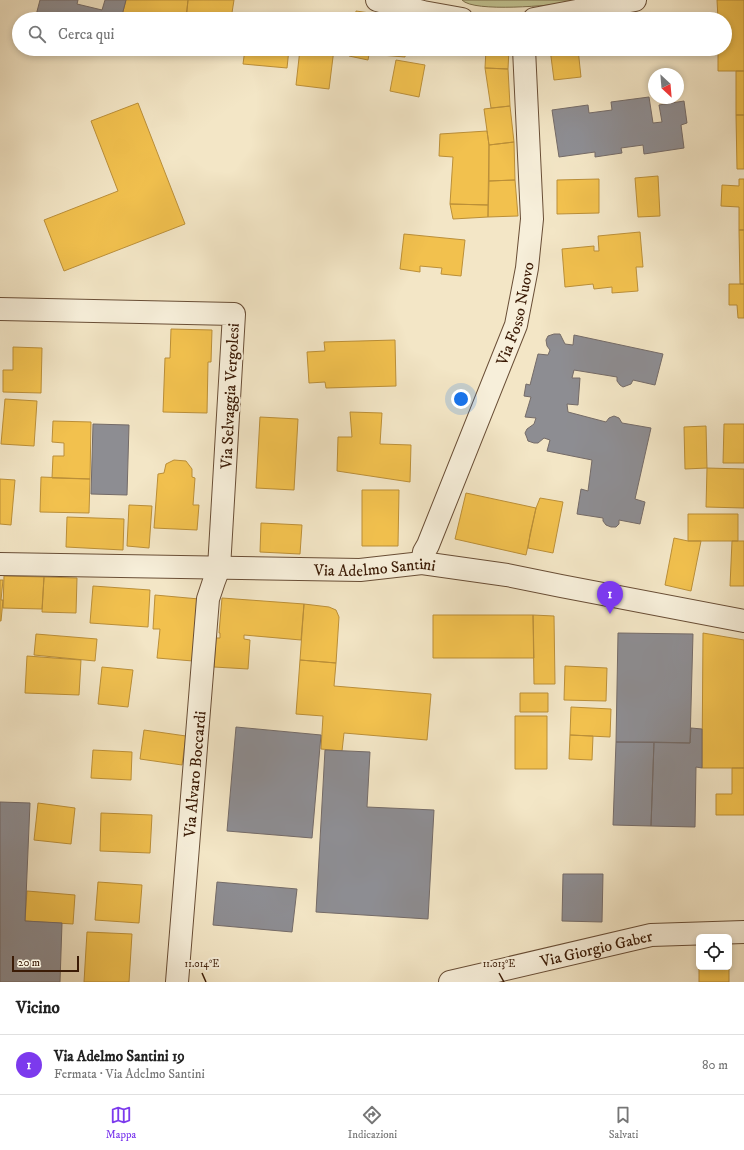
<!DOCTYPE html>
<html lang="it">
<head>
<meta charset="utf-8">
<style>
  :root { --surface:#fff; --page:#f6f6f6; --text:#222; --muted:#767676; --line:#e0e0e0; --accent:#7c3aed }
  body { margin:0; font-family:"IM FELL DW Pica",serif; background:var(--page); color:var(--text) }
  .controls { position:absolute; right:12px; bottom:12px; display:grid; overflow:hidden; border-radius:6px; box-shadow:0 2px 6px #0003 }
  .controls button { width:36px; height:36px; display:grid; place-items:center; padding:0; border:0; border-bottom:1px solid var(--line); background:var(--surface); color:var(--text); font:20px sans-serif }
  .compass { position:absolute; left:648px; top:68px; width:36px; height:36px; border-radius:50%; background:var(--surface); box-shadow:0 2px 6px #0003; rotate:154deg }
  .scale { position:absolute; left:12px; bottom:10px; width:67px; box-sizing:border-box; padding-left:4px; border:2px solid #3b1b06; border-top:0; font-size:11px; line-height:14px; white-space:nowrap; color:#3b1b06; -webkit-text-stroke:3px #f7efda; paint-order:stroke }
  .you { position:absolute; left:461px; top:399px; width:14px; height:14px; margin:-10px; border:3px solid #fff; border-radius:50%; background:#1a73e8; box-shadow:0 0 0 6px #1a73e833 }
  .badge { display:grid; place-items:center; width:26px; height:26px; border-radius:50%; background:var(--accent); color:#fff; font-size:13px; font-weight:700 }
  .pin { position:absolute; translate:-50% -33px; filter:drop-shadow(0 1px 2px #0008) }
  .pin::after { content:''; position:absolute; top:21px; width:14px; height:12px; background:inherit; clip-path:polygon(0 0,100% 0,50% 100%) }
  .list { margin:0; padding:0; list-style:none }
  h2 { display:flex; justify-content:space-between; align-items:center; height:52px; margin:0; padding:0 16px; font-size:17px }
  h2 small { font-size:13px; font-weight:400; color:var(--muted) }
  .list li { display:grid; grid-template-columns:26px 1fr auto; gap:12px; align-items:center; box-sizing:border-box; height:60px; padding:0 16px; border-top:1px solid var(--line) }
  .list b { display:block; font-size:15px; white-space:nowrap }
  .list p { margin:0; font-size:13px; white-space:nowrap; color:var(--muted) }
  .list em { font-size:13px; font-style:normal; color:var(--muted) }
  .icon { flex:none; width:22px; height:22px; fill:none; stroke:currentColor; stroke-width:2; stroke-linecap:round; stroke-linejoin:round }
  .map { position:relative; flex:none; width:744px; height:982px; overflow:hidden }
  .search { position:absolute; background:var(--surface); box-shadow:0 2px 6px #0003; left:12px; right:12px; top:12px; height:44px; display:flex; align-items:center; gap:10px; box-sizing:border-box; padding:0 14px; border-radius:22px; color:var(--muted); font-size:15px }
  .sheet { height:112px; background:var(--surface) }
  nav { display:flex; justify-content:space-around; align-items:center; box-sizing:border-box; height:56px; border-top:1px solid var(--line); background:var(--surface); font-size:11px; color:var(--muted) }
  nav a { display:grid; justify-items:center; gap:2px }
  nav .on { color:var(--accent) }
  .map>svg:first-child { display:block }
</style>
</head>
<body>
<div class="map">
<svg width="744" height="982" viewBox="0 0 744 982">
  <rect width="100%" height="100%" fill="#f3e6c6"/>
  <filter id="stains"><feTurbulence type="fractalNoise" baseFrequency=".005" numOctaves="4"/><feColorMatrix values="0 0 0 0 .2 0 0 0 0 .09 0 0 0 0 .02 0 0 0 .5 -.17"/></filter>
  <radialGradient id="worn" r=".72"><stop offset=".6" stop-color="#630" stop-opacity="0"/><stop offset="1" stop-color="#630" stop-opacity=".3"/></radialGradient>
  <path fill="#c1c391" stroke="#7e6f4c" d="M462,0H571V3C552,5 474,13 462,0Z"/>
  <path fill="#f2c14e" stroke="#bb8f38" d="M126,0H188L186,19H121Z
    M188,0H234L231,19H186Z
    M717,0H744V71H718V49H725V19H718Z
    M356,11L384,15V19H355Z
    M249,15L286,19H248Z
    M245,49H289L287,68L243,64Z
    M300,49H334L329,89L296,85Z
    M350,49H370L368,60L349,56Z
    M382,49H406L405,57L381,55Z
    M486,49H509L508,69L485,68Z
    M550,49H578L581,77L554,80Z
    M396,60L425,65L419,97L390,91Z
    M485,68L508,69L510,106L491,108Z
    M736,71H744V115H736Z
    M138,103L185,224L64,271L44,220L118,191L91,121Z
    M510,106L514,142L489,145L484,109Z
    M736,115H744V169H737Z
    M487,131L489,145L488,205L450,204L453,157L439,156L440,134Z
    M514,142L515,180L489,181V145Z
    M658,176L660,216L638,217L635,178Z
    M599,179V213L557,214V180Z
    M739,179H744V230H739V207L721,206L722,185L739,186Z
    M515,180L518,216L488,217L489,181Z
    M450,204L488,205V217L453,219Z
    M739,230H744V284H740Z
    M640,232L643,267H636L638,291L612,293V287L594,289L593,284L565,287L562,249L594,246V251H599L598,236Z
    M404,234L465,240L461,276L441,274L442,268L420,266V272L400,269Z
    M729,284H744V318H738L737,305H729Z
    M171,329L212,330L211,362H208L207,413L163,412L165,358H170Z
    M395,340L396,386L326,388L325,382L309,383L307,352L325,351L324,342Z
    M13,347L42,348L41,393L3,392V370H13Z
    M5,399L37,401L34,446L1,444Z
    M350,412L382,413L380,444L411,445L410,482L337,471L338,437H352Z
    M260,417L298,419L294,490L256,488Z
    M53,421L91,422L90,479L52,478L53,456H64V443L52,442Z
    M724,424H744V463H723Z
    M706,426L707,468L685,469L684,427Z
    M174,460L186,461L192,469V477L195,478L193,505H199L197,530L154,528L158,474L164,473L166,464Z
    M707,468L744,469V508L706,507Z
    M41,477L90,479L89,513L40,512Z
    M0,479L15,480L11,525L0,524Z
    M362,490H399L398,546H362Z
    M466,493L536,508L526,555L455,539Z
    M540,498L563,502L553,553L528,548L530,534L536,508Z
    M129,505L152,506L149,548L127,546Z
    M688,514H738V541H688Z
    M67,517L124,519L123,550L66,547Z
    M261,523L302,525L300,554L260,552Z
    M674,538L688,541H701L691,591L665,585Z
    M732,541H744V586H730Z
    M4,576L44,577L42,609L3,608Z
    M44,577L77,578L76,613L42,612Z
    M0,580H3L1,600H3L1,621H0Z
    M93,586L150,590L148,627L90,623Z
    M155,595L199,599L193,661L157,658L160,629H153Z
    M222,598L304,604L301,640L244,635V639L250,640L248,669L214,667L216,638H220V633H219Z
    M304,604L329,607L336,610L339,617L336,663L300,660Z
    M433,615H533L534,658H433Z
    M533,615L554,616L555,684H534Z
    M703,633L744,640V768H702Z
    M36,634L97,639L95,661L34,655Z
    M27,656L81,660L79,695L25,693Z
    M300,660L336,663L334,686L431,694L427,740L344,733L342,751L321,749L323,716L296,714Z
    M565,666L607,668L606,701L564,700Z
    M102,667L133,670L128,707L98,704Z
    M520,693H548V712H520Z
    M571,707L611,709L610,737L570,735Z
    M515,716H547V769H515Z
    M144,730L186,736L182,765L140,759Z
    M570,735L593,736L592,760L569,759Z
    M93,750L132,752L131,780L91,778Z
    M732,768H744V815H716V794H732Z
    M38,803L75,808L71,844L34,840Z
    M101,813L152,815L150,853L100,851Z
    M98,882L142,885L139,923L95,920Z
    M27,891L75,895L73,924L25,921Z
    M87,932L132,934L129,982H84Z
    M729,957V982H699V967H729Z"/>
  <path fill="#8d8d92" stroke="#746b68" d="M40,0H78L77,4L102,10L105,0H126L121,19H35Z
    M86,49H106L105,54Z
    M649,97L653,123L662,122L659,105L684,101L687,123L681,125L684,148L644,154L643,145L621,148L622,153L595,157V152L559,157L552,110L588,105L589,113L612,110L611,102Z
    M554,334H560L565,344L573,345L574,335L663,354L655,385L633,380L631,384L623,387L620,385L617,381V377L574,370L572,378H580L578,405L567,404L568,412L606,422L609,418L614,416L619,418L622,423L651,428L635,499L645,502L640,524L619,520V524L616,527H611L606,525L603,521V518L577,514L581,489L588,491L592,460L547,451L550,440L544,438L538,443H534L528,441L527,438L525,433L527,429L534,424L536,418L525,417L531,397L524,396L526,384L530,385L538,354L548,355L550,350L547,346L546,340L548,336Z
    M93,424L129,425L127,495L91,494Z
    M618,633L693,634L690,743L616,742Z
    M236,727L321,735L312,838L227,831Z
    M691,728L702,729V768L696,767L695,827L651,826L654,742L690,743Z
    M616,742H654L651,826L613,825Z
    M325,750L370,752L367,807L434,810L428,919L316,912Z
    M0,802L30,803L25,921L62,923L60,982H0Z
    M563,874H603L602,922L562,921Z
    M217,882L297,889L292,932L213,925Z"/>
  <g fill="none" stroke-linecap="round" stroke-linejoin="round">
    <g stroke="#694e36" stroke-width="24">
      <g id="minor">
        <path d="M377,0L423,12L462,19"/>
        <path d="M534,19L635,0"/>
        <path d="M0,309L234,314L219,568L214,581L208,599L177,982"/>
        <path id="s1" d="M422,563L424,552L428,545L516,325L527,268L532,219L524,49"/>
        <path id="s2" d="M0,564L360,570L422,563L507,575L561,586L744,621"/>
        <path id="s3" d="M450,982L651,935L744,932"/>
      </g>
    </g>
    <use href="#minor" stroke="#f7efda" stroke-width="22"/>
  </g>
  <path fill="none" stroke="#3b1b06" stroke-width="1.5" d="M202,973L206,982M499,973L504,982"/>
  <g text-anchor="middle" stroke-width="4" stroke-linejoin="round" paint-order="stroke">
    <g font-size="16" fill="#3b1b06" stroke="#f7efda">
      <text dy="6" stroke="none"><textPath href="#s1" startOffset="267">Via Fosso Nuovo</textPath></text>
      <text transform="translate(229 396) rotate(-87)" y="6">Via Selvaggia Vergolesi</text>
      <text dy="6" stroke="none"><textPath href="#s2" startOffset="375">Via Adelmo Santini</textPath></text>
      <text transform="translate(194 774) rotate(-85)" y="6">Via Alvaro Boccardi</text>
      <text dy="6" stroke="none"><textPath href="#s3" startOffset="150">Via Giorgio Gaber</textPath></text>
    </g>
  </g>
  <g font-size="10" text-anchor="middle" fill="#3b1b06" stroke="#f7efda" stroke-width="4" stroke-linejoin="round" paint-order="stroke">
    <text x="202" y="967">11.014°E</text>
    <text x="499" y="967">11.013°E</text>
  </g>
  <rect width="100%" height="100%" filter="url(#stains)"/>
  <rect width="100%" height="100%" fill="url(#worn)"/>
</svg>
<div class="controls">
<button><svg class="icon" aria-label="locate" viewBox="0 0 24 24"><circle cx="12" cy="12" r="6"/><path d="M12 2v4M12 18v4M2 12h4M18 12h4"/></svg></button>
</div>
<svg class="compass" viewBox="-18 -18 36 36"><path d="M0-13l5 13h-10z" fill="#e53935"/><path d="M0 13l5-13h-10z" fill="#767676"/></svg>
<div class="scale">20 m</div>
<div class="you"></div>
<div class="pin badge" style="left:610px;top:614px">1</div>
<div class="search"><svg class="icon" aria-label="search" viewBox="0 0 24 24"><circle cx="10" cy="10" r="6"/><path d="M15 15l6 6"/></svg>Cerca qui</div>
</div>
<section class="sheet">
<h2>Vicino<small></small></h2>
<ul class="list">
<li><span class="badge">1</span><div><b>Via Adelmo Santini 19</b><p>Fermata · Via Adelmo Santini</p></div><em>80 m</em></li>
</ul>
</section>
<nav>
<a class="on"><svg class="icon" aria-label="map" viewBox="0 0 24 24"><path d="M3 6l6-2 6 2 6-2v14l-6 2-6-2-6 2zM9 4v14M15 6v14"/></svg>Mappa</a>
<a><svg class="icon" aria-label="directions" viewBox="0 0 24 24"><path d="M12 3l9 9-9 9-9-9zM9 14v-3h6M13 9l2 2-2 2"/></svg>Indicazioni</a>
<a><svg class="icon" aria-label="saved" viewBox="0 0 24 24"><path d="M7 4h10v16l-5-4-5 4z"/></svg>Salvati</a>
</nav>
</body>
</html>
